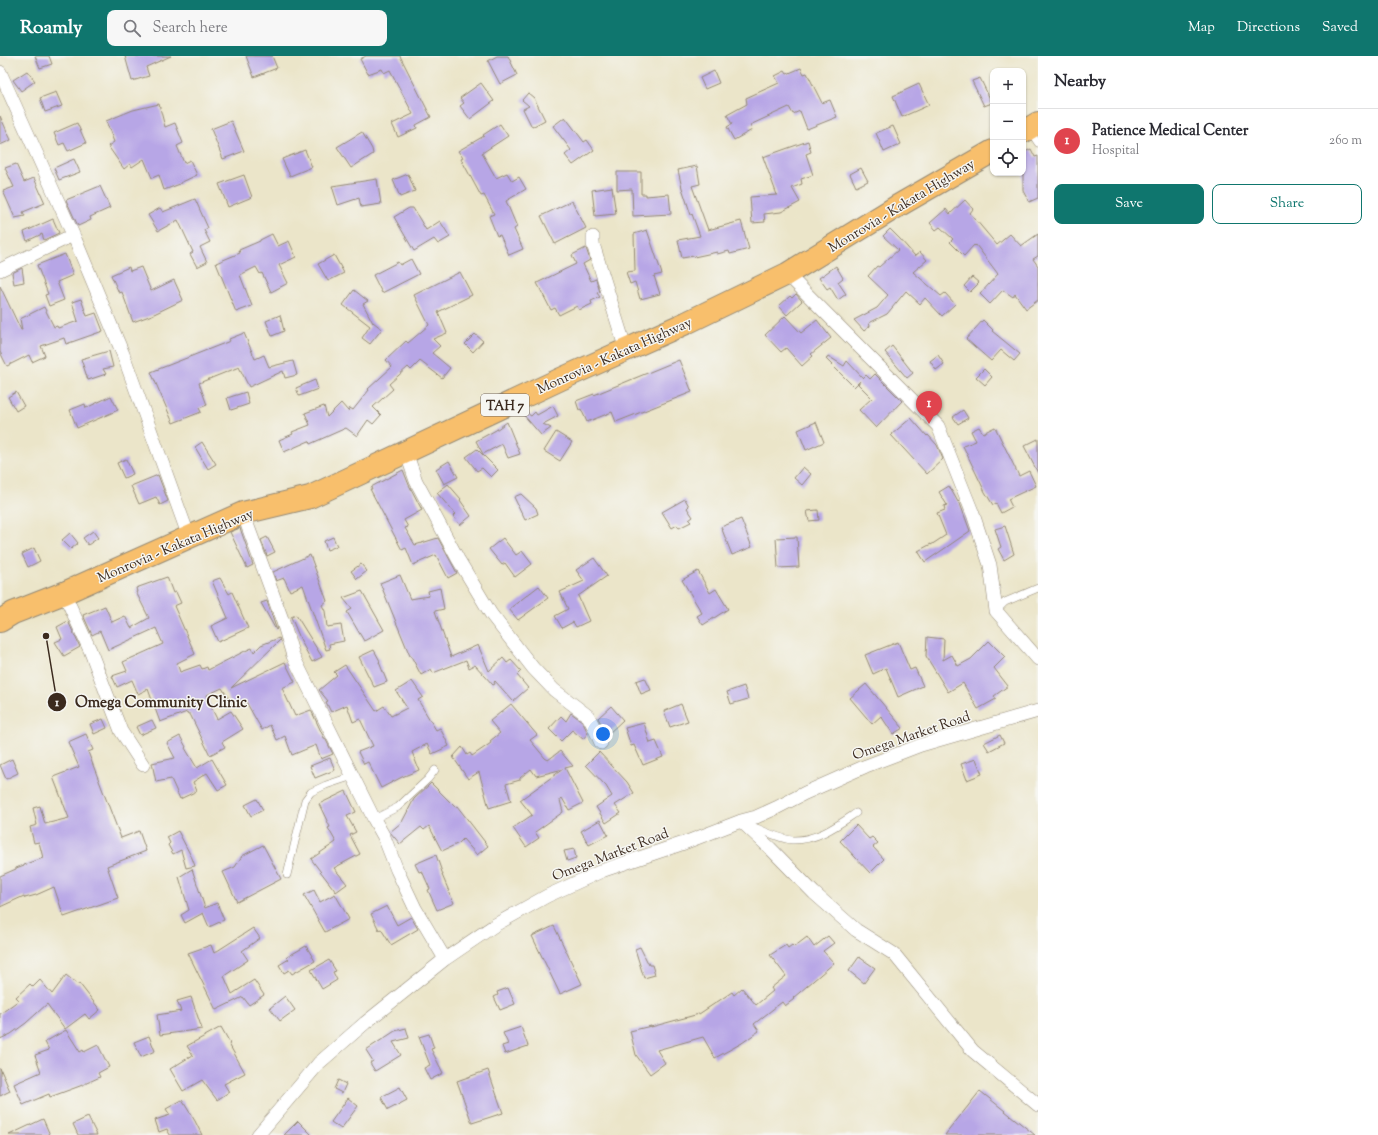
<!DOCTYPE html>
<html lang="en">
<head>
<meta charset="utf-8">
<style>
  :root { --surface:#fff; --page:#f7f7f7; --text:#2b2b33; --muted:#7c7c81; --line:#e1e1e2; --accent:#0f766e }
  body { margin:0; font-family:"Sorts Mill Goudy",serif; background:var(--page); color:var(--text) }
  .controls { position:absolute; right:12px; top:12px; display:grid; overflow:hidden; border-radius:8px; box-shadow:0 1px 3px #0004 }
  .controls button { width:36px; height:36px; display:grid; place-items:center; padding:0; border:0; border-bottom:1px solid var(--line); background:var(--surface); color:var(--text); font:20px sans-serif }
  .you { position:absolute; left:603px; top:678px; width:14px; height:14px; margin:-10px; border:3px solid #fff; border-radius:50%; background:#1a73e8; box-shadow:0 0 0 6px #1a73e833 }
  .badge { display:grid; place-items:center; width:26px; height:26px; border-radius:50%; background:var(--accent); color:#fff; font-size:13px; font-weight:700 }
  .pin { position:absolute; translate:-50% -33px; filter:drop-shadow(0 1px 2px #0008) }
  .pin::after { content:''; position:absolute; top:21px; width:14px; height:12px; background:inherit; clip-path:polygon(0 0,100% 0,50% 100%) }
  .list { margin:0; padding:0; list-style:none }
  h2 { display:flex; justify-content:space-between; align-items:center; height:52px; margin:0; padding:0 16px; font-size:17px }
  h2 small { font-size:13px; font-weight:400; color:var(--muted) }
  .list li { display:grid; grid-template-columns:26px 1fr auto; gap:12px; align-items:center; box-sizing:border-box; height:64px; padding:0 16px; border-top:1px solid var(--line) }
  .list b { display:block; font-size:15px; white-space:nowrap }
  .list p { margin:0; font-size:13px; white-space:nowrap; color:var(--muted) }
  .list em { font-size:13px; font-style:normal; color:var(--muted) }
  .actions { display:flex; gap:8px; padding:12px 16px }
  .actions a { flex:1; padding:9px 0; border:1px solid var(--accent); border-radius:8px; text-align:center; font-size:14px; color:var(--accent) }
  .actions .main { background:var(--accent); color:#fff }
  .icon { flex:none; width:22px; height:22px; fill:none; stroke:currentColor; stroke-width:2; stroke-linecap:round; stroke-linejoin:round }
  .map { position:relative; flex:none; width:1038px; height:1079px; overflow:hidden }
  header { display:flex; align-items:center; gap:24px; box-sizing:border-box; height:56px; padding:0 20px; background:var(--accent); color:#fff }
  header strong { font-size:19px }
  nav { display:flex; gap:22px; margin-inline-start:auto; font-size:14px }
  .search { width:280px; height:36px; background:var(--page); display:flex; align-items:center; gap:10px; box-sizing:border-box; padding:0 14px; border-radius:8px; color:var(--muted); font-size:15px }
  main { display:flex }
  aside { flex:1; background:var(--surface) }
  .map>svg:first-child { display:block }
</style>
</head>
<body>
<header>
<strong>Roamly</strong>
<div class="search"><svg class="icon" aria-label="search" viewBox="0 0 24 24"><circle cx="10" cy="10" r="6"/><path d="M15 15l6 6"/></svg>Search here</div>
<nav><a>Map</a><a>Directions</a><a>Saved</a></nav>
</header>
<main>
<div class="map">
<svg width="1038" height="1079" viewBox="0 0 1038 1079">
  <rect width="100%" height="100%" fill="#f6f6f2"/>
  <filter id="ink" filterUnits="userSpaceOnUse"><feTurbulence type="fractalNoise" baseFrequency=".025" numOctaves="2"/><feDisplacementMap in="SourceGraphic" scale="8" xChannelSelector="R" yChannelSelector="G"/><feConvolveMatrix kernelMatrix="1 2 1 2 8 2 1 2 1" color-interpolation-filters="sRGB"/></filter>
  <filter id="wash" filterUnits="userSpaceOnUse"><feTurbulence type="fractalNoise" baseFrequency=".012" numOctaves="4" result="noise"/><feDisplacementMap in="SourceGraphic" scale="16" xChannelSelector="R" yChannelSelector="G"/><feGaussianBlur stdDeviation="0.9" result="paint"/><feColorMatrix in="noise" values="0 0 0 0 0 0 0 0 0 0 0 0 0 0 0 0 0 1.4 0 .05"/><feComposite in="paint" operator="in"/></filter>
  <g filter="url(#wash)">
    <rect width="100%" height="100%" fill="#ebe5c9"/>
    <g id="blocks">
      <path fill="#b7a6e6" d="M35,0H49L52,8L40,12Z
        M125,0H171L146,11L149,20L132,25Z
        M246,0H272L277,12L254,21Z
        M366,0H400L431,61L416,69L417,72L398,81L392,68L413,58L390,14L384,17L382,13L368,18L360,3Z
        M497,0H508L517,19L500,28L488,5Z
        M801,12L804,18L807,17L822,47L830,44L837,61L807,73L800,55L793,58L789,51L750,69L752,74L734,84L727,71L732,68L727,59L747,48L746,42L779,27L775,20L785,15L787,18Z
        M27,15L35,25L21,35L13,24Z
        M714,15L719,27L705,33L700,22Z
        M980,22L992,47L984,50L972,25Z
        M481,27L494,45L470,63L460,50L464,47L460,42Z
        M919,28L929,49L902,61L893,40Z
        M56,36L62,50L45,56L40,42Z
        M528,37L534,42L545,64L532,71L523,53L529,50L522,44Z
        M159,48L165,71L175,67L183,87L177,90L184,107L190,104L197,119L180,127V128L164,134L159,119L152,122L144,103L132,111L130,108L124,113L108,90L114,86L106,65L133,54Z
        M0,60L11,84L0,89Z
        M565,61L584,86L587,84L594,94L573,109L565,99L571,94L553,70Z
        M231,65L244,95L223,103L211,73Z
        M77,67L86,87L68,95L64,87L59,89L54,77Z
        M500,68L508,80L482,97L496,122L507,117L512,125L519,121L526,133L506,145L517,171L514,173L523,193L509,199L500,179L497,180L489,160L494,158L484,139L481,140L461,103L463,102L458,95L484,80L483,79Z
        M893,70L901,88L884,96L876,77Z
        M362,76L372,93L373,98L351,112L337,91Z
        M808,85L811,96L806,98L813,119L801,123L802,128L792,132L800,146L781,156L764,158L765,166L752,167L750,141L777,139L763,101Z
        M1031,93L1035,101L1038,100V142L1029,146L1023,135V97Z
        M305,94L312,111L290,120L282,103Z
        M74,103L80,116L59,124L54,112Z
        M16,108L24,126L34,122L45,147L23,156L25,160L15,162L3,135L14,131L5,112Z
        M697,110L700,128L692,130L708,174L741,165L749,193L730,198L729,195L717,198V196L694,201V200L682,202L678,184L700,180L692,158L691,159L682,132L678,114Z
        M861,112L868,125L856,131L850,118Z
        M617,116H641V138H646V140L669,138L671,158L633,160L632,133L617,134Z
        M408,118L415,135L400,141L393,124Z
        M244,119L252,141L228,151L219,128Z
        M377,123L381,148L361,151L359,142L338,149L332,130Z
        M100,130L110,152L90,161L91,164L78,170L66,144Z
        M612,131L616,158L595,160L592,134Z
        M195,143L208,172L204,174L210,186L200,191L207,206L197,211L190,198L193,196L178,164L158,175L148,159L160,152L163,156Z
        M965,144L973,153L970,157L997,189L1010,178L1021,190L1038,178V200L1033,203L1038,210V244L1026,253L1015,238L1013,241L1003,234L990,248L980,238L998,218L976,189L975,190L974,189L964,200L950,186L953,183L940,171L936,174L930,167L946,153L950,158Z
        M572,145L586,172L555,188L541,160Z
        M409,152H413L426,174L440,165L450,181L438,188L434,183L414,195L394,161Z
        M53,163L59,177L44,184L42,178L27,185L24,176Z
        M890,173L900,183L915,200L920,196L927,204L913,216L941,240L945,237L955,248L942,260L925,242L920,248L906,235L887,258L869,267L870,270L864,275L854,264L877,252L888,239L868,220L877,210L879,211L898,194L883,180Z
        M647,174L662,218L654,220L660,238L640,243L635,226L630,228L626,216L635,215L634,178Z
        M272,178L278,190L289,185L296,201L279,209L288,227L271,236L262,217L260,218L256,211L240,219L252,250L236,256L216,207L240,197L239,194L260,185V184Z
        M586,192L590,204L583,208L591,225L596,223L600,236L597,237L600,241L591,245L592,248L579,254L577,250L559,259L555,252L551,254L537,227L576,208L572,199Z
        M65,198L73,219L57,226L64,244L49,250L45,239L48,238L37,209Z
        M334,199L344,217L328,225L318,208Z
        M411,203L419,218L382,237L373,219L398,206L400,209Z
        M836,210L843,222L838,226L846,238L838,244L830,231L827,233L819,222Z
        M129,211L130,215L141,211L151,235L174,224L183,244L152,259L133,266L122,236L119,237L111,219Z
        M22,212L24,226L14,228L12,217Z
        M460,216L472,239L438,256L447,277L433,283L440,290L432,297L450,312L442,322L420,305L411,314L408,311L389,328L393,333L373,351L381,359L373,368L368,364L357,380L346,372L310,388L309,385L284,396L279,384L293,378L292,376L310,369L305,357L324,350L327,361L341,347L348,355L350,352L353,354L369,334L368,333L392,311L386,304L406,285L408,287L429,269L414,239Z
        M972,221L979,227L970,236L964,230Z
        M0,230L21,274H22L20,263L44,251L54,271L57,270L58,272L78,265L72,246L81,243L87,260L96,257L103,275L66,288L64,282L41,290L45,300L32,306L29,299L7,310L0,296Z
        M354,234L368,245L363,248L373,267V266L382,273L370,288L362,282L370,270L343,249Z
        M796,238L802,245L787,259L779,250L790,240L792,242Z
        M280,259L284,275L272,280L266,265Z
        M785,260L801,277L817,264L831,282L811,298L813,300L802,310L786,292L781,296L765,279Z
        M983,264L993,274L992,275L1020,298L1014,305L1001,294L991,305L966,283Z
        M244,277L255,303L264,299L269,311L293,305L297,319L285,322L283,315L249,331L239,311L199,327L207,349L199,352L201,356L173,367L151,316L230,285L229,283Z
        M475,278L483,285L473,296L465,288Z
        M892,290L913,317L907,322L885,296Z
        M109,295L113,311L103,313L106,318L88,324L81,303Z
        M938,299L944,308L936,314L930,305Z
        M828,300L844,310L847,305L863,322L866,319L870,323L875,318L902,345L876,372L859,354L872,342L858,328L860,325L854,331L826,303Z
        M679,304L692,336L616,366L612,356L587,366L581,353L579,354L576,345L594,338V339Z
        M984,313L992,321L985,329L976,321Z
        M315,324L318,333L299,340L296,332Z
        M16,336L24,350L16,355L8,341Z
        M246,336L249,348L231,354L227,342Z
        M111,340L118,354L77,372L70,354L85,348L86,352Z
        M553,350L558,360L543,368L551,372L541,379L522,357L524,355L531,360L535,356L537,359Z
        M963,354L968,362L958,368L953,361Z
        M911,362L927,380L928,379L937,389L943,403L927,418L891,379Z
        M507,366L520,398L508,402L502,388L483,398L476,385L496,374Z
        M816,366L824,386L806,394L798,374Z
        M979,371L983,377L995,371L1019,420L1029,415L1036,430L1008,443L1012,451L1001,457L996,447L993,449L985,436L963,390L976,385L971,375Z
        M556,376L572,386L560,405L544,395Z
        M1038,383V417L1024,390Z
        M202,386L216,408L208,413L195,391Z
        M477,393L498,414L491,421L482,412L477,415L466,401Z
        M126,403L133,418L124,422L117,407Z
        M449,405L458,421L444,428L436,413Z
        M803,411L811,418L802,429L794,422Z
        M403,414L409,429L422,454L404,464L408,471L405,472L415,489L438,482L457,517L448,522L436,499L413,509L406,492L402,494L370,433H372L371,431Z
        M158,419L168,445L160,449L156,441L139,448L131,430Z
        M448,428L461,443L460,444L471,460L460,469L453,460L455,458L437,437Z
        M949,430L958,446L959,445L970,475L925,506L918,495L931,488V489L946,479L937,457L945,454L944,450L947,449L939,436Z
        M521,438L536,452L538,458L525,464L514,441Z
        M685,443L689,450L687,452L693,461L689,464L691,466L679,472L677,469L672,472L662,456Z
        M818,454L819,464L809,465L807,455Z
        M741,463L752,491L732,499L721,471Z
        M1005,470L1014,498L1004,504L998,493L1001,491L995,473Z
        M240,472L253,509L247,512L230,476Z
        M93,475L98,482L88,489L83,482Z
        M70,477L78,487L71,493L62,484Z
        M267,481L275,496L267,500L261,484Z
        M333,481L337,490L327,494L324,485Z
        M797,481L799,511L778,512L776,482Z
        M503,482L516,499L522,495L532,508L515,521L505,507L502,509L489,493Z
        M34,492L40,505L28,511L22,498Z
        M310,499L327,545L322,549L325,555L327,571L341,569L344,585L329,588L330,593L326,594L303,529L290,535L284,522L276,525L273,516Z
        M594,502L607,520L578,540L589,565L576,571L573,566L562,572L555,560L568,553L560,536L584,525L576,514Z
        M361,508L367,515L357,523L351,515Z
        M698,515L710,537L716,533L728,553L703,569L697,560L702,557L682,524Z
        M400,519L410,543L429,540L428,535L440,532L444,553L435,555L451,601L478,589L489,615L503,602L507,607L511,604L521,615L517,619L528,632L513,645L495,625L494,626L495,628L493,629L475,609L469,612L466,604L433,617L431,613L421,619L411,600H410L380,527Z
        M167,521L173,537L176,536L181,547L174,550L195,598L177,607L180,616L200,609L202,613L207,611L208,614L245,595L252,592L254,596L261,589L279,582L280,584L231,632L285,606L295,626L282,632L295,660L311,654L324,682H325L333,698L321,703L316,689L292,699L285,680L277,684L270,669L262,674L245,644L234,651L222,632L207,639L209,647L217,663L231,655L243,673L222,686L225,691L210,699L190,658H188L187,656L160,666L148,633L138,638L132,624L117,631L112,620L127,615L123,606L163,588L156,572L108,594L100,575L92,579L83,559L105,550L112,566L125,560L131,572L149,562L136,536H137L136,532Z
        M220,522L229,538L232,536L248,572L218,586L211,570L228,562L212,525Z
        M539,530L548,542L518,564L509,553Z
        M362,535L384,574L364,585L347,556L352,553L343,542Z
        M267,545L275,569L277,573L276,574L261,547Z
        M296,559L322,601L312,606L302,587L291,561Z
        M68,565L80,591L64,600L55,586L62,583L57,571Z
        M927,581L944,583L943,604L952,599L958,610L971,603L989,585L1005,601L994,612L1008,630L994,640L996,643L978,653L963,627L948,636L926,600Z
        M898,586L910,614L915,612L923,630L898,641L886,612L873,618L865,599Z
        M374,594L380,605L379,606L387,626L374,631L359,601Z
        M345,609L376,655L384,650L391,660L407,652L396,635L412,625L423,641L418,644L436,674L440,672L449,690L432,698L427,688L412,696L419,714L402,721L381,732L368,706L364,708L358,696L373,690L360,663L353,666L347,649L331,656L326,646L328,645L319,634L337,619L334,616Z
        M645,622L651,634L641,638L636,625Z
        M866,628L897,665L903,672L893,678L881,660L872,668L850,642Z
        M744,630L748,643L731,648L727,636Z
        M511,648L537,679L530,684L545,702L548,704L560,695L573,710L565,712L583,747L569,754L562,742L560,744L563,756L535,776L539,782L526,791L513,772L532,759L520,744L563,713L536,720L531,713L520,722V724L506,728L511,745L489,752L479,716L468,723L453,701L462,691L467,699L470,697L472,700L491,687L490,685L500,677L490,665Z
        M681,648L688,665L670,671L664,655Z
        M611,650L623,664L608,678L604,673L598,662Z
        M571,657L582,665L588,677L583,683L572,674L561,685L549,673L561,660L566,665Z
        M103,663L107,672L94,678L90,668Z
        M152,664L156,672L140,679L136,671Z
        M644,667L650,687L656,685L663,701L643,709L634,689L631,690L625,672Z
        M86,678L93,694L88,696L121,782L139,775L146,795L107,810L118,842L64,861L54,831L36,839L25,842L24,840L0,851V820L16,813V812L43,802L39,786L34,787L30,771L37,769L33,752L40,750L45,768L69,762L53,721L79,711L68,686Z
        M1000,679L1004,687L989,695L984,687Z
        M180,680L186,691L185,692L197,712L212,703L227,729L218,734L207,717L193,726L197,735L180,743L171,723L156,726L152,707L175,702L167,687Z
        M599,696L627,726L634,737L615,749L621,757L606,767L596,751L612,740L606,730L586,709Z
        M330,702L335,714L315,722L310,710Z
        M12,703L18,717L6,723L0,709Z
        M976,703L982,718L967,724L961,708Z
        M431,727L455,751L457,750L488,790L477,799L463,783L459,787L442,795L429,770L424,774L421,771L400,788L390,776L402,766L414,743Z
        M346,735L356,756L347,760L356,776L350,779L360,798L334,812L347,828L336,836L311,803L336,786L328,772L330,771L319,748Z
        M257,743L263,754L251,760L245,749Z
        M600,764L608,779L589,789L581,775Z
        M856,769L869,783L872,781L878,787L873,791L884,803L870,817L840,785Z
        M178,775L192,802L195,810L186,812L181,794L173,798L168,789L170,787L167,781Z
        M263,789L281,823L237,846L223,816L235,811L242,800Z
        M574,793L576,802L567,805L564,795Z
        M436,799L443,819H442L454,847L437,854L428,834L430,833L422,815L419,816L415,808Z
        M192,813L205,852L217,847L224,864L209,871L203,857L185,867L181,859L189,854L179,821Z
        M314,834L320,846L335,838L349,863L325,876L304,839Z
        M387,850L397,869L411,861L418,873L391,889L381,873L379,874L371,858Z
        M554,870L582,928L560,938L532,880Z
        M253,872L260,882L242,895L248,904L224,920L232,938L254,924L264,939L249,949L243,941L216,954L188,897L211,889L214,897Z
        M828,880L834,887L823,895L834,907L793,942L794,943L785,950L782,946L754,968L759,975L742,987L715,1002L703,981L657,994L665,1007L650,1018L636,999L630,975L651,970V971L699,958L732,936L734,939L742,932L756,949L773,935L771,932L786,920L770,899L786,889L788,892L792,889L794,891L807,881L814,891Z
        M306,890L315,905L292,918L289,914L284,917L279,909L289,903L287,901Z
        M640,891L649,909H652L655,919L644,922L635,893Z
        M859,901L875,912L864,927L849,915Z
        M329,904L336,915L333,916L337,924L322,933L311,914Z
        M66,919L77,928L79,927L100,954L89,963L85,958L65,973L47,948L26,967L11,978L0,983V958L19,944L16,941L30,928L33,931L40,924L52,938Z
        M508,932L515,948L500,954L494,941L498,939L497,936Z
        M285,940L295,954L280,965L270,952Z
        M191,941L202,973L160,979L157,959L181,955L177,945Z
        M221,971L230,987L229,988L245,1017L224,1028L229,1036L217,1044L202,1024L183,1035L170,1013L193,999L187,990Z
        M521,971L528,990L505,998L502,990L508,988L503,977Z
        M406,972L409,982L393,986L401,999L375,1015L370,1007L373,1005L366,994L395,975Z
        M66,974L80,996L83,994L84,996L98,989L109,1011L98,1017L100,1021L80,1030L50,1041L49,1038L23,1049L14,1028L41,1016L35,999L49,994L45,986Z
        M429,978L434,992L431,993L443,1017L430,1024L424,1012L430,1009L419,981Z
        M149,980L155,995L141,1001L134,986Z
        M0,1012L10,1035L0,1040Z
        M488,1014L503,1057L472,1067L457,1025Z
        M338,1024L346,1028L342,1037L334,1033Z
        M400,1031L407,1044L388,1054L381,1041Z
        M980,1035L1035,1079H945Z
        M348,1042L358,1050L341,1073L331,1066Z
        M182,1044L195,1065L202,1079H170L167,1073L159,1076L155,1064L170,1059L166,1053Z
        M88,1061L97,1079H78L73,1068Z
        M43,1063L50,1079H9Z
        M298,1065L312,1079H284Z"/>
    </g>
  </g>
  <g filter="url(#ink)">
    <use href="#blocks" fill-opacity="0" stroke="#938874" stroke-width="1"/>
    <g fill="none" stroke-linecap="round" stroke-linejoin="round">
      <g stroke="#938874" stroke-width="8">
        <path id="lane" d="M1030,75L1038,87
          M996,555L1005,546L1038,532
          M374,763L398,751L428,723L435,714
          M750,769C762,774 781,784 794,784C818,784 838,769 856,757
          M287,819L305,744L311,736L326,729L353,720"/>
      </g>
      <g stroke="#938874" stroke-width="14">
        <path id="street" d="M0,16L75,183L123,298L189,481
          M593,181V188L626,294
          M0,214L73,179
          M787,218L938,370L973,458L990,509L996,555L1038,603
          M406,396L416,425L458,503L491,558L533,612L554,634L588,660L594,671L601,687
          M243,457L283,566L293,600L374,763L384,781L397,814L415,852L445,903
          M64,537L90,594L121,675L143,709
          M741,765L770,792L814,837L856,874L894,898L973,995L1038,1049
          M258,1079L319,1007L365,967L445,903L495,869L547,840L604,814L684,787L741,765L756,761L776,752L805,737L866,710L921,689L1038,655"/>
      </g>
      <g stroke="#938874" stroke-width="24">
        <path id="highway" d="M1023,76L1038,67
          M0,565L13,557L64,537L243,457L310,441L561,323L686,267L787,218L896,151L993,95"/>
      </g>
      <use href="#lane" stroke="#fff" stroke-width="7"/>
      <use href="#street" stroke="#fff" stroke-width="13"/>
      <use href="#highway" stroke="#f8bf6c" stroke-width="22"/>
    </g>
  </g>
  <g text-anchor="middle" stroke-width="3" stroke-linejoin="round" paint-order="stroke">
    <rect fill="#f6f6f2" stroke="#73675e" stroke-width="1" x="481" y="338" width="48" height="22" rx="3"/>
    <g font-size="13" font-weight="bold" fill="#3b2a1e">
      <text x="505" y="354">TAH 7</text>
    </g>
    <g font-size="14" fill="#3b2a1e" stroke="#f6f6f2">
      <text transform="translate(901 149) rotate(-31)" y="5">Monrovia - Kakata Highway</text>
      <text transform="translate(614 299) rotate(-24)" y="5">Monrovia - Kakata Highway</text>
      <text transform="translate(175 489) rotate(-23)" y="5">Monrovia - Kakata Highway</text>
      <text transform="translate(911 679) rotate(-19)" y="5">Omega Market Road</text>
      <text transform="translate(610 798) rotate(-21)" y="5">Omega Market Road</text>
    </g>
  </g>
  <path fill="none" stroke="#3b2a1e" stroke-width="1.5" d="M46 580L57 646"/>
  <g fill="#3b2a1e" stroke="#f6f6f2" stroke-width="1.5">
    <circle cx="46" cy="580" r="4"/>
    <circle cx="57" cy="646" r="10"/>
  </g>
  <g font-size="12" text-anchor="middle" font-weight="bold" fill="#fff">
    <text x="57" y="650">1</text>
  </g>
  <g font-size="15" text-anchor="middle" font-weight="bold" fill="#3b2a1e" stroke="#f6f6f2" stroke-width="3" stroke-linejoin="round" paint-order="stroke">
    <text x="161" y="651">Omega Community Clinic</text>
  </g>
</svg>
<div class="controls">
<button>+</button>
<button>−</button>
<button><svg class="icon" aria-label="locate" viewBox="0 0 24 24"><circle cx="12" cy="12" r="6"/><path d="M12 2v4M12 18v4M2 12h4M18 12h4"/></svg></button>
</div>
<div class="you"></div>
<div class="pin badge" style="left:929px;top:368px;background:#e0444e">1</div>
</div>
<aside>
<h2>Nearby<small></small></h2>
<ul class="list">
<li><span class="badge" style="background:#e0444e">1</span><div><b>Patience Medical Center</b><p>Hospital</p></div><em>260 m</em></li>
</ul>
<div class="actions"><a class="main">Save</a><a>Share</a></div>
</aside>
</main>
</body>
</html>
